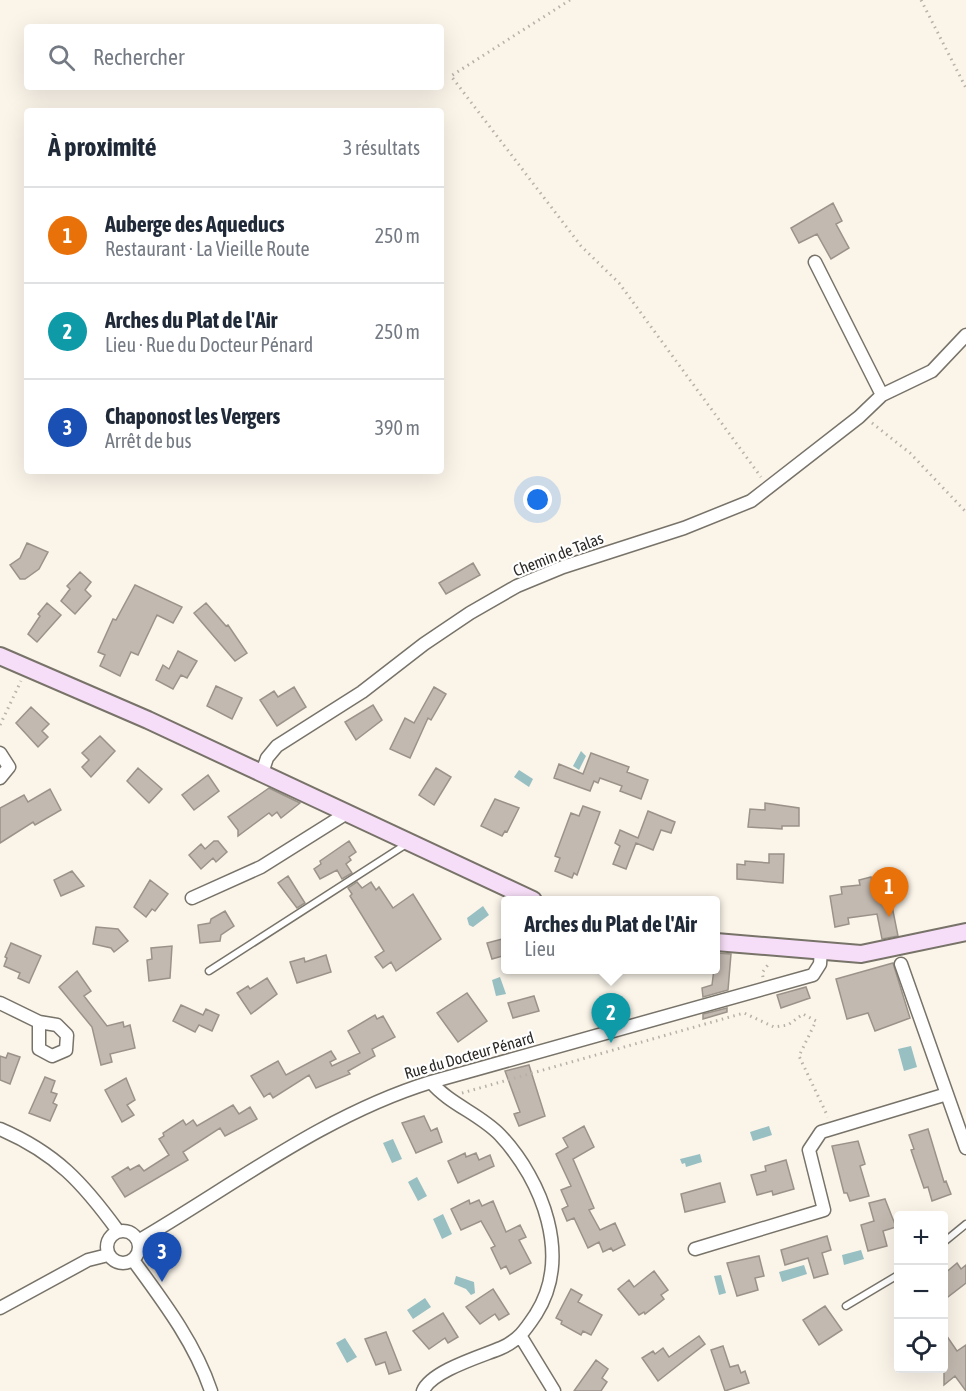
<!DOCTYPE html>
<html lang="fr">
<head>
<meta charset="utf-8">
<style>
  :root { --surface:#fff; --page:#f6f6f7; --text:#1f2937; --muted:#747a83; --line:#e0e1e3; --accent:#111827 }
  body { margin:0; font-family:"Asap Condensed",sans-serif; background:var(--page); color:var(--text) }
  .controls { position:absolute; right:18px; bottom:18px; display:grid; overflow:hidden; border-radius:6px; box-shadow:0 6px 24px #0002 }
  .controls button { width:54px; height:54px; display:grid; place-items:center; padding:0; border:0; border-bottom:2px solid var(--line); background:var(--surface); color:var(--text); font:30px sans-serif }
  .you { position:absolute; left:538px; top:500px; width:21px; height:21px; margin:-15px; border:4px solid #fff; border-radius:50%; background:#1a73e8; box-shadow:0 0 0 9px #1a73e833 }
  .badge { display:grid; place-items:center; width:39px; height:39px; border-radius:50%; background:var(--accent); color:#fff; font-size:20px; font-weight:700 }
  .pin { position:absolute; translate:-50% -50px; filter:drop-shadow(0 2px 3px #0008) }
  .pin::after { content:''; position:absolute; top:32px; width:21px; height:18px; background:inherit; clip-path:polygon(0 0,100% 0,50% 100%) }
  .popup { position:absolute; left:501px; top:896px; width:219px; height:78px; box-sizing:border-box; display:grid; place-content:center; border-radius:6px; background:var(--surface); filter:drop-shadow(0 2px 4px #0005); font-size:20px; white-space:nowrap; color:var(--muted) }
  .popup b { font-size:22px; color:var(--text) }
  .popup::after { content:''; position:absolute; left:50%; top:100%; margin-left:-12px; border:12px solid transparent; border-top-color:var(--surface) }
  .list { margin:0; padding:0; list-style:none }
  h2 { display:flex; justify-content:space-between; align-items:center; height:78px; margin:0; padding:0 24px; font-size:26px }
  h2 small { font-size:20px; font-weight:400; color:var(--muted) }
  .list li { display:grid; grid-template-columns:39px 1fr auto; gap:18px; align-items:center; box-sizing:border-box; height:96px; padding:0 24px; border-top:2px solid var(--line) }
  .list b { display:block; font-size:22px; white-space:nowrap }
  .list p { margin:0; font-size:20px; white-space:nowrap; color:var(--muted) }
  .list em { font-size:20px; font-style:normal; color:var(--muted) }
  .icon { flex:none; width:33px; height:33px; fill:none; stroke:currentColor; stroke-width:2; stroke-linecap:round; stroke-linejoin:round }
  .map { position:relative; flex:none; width:966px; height:1391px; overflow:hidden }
  .search { position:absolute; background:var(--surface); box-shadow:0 6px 24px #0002; left:24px; top:24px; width:420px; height:66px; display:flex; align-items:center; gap:15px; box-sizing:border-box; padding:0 21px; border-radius:6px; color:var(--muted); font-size:22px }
  .panel { position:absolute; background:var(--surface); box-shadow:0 6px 24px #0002; left:24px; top:108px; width:420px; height:366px; border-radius:6px }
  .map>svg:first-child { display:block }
</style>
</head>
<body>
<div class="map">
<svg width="966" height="1391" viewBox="0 0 966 1391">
  <rect width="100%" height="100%" fill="#faf4e9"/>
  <path fill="#98bfc2" d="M581,751L586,756L579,770L573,766Z
    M519,770L533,779L529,787L514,777Z
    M483,906L489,915L473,927L469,925L467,918Z
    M500,977L506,994L496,996L492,980Z
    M911,1046L917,1067L904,1071L898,1049Z
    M769,1126L772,1135L753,1141L750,1132Z
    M393,1139L402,1159L392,1163L383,1143Z
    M700,1154L702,1162L686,1167L685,1163L682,1164L680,1159Z
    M417,1177L427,1196L418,1201L408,1182Z
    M443,1214L452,1234L442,1239L433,1219Z
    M861,1250L864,1259L844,1265L842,1255Z
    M804,1265L807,1274L782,1282L779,1272Z
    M721,1275L726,1293L719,1295L714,1276Z
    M456,1276L474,1282L475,1293L471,1295L466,1289L454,1284Z
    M425,1298L431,1307L413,1319L407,1310Z
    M345,1338L357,1357L347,1363L336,1343Z"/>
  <path fill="#c2b9b0" stroke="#9b938a" stroke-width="1.5" d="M833,203L842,221L836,224L849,248L831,259L817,234L799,243L791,228Z
    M27,543L48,552L39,569L25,579H20L10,565L20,558Z
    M473,563L480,575L446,594L439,583Z
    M80,572L91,582L85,590L91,596L75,614L61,601L70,589L67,586Z
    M135,585L182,607L173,623L157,615L138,655L131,652L120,676L100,666L105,655L98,652L113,619L116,620Z
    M47,603L61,615L37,642L28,634L40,616L38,614Z
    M206,603L226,626L228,625L247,653L235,661L194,613Z
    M178,651L197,661L187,678L181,675L173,689L156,680L163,665L169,669Z
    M216,686L242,698L232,719L207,706Z
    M294,687L306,707L277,726L260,700L274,691L278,697Z
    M434,687L446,694L431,720L428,718L410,758L390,749L405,718L414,723Z
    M373,705L382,720L356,740L345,722Z
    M31,707L49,724L42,731L48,737L38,747L16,723Z
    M100,736L115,751L91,777L82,767L89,760L82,753Z
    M591,753L629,767L627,772L648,780L641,799L620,791L622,786L600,778L598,783L594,781L590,791L554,778L559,764L583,774Z
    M138,768L162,789L149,803L127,781Z
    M436,768L451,777L434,805L419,795Z
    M208,775L219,791L194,810L182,795Z
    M269,788L300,803L281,818L277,812L272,816L269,813L238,836V830L228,817Z
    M50,789L61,810L35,825L33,822L0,843V808L24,795L28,802Z
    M495,799L519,808L507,832L505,831L502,836L481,826Z
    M765,803L799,808V826H782V829L748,827L750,809L765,810Z
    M583,806L600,812L577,875L574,873L572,878L555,871L560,858L555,856L571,813L579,816Z
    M648,811L675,822L671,833L661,830L653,850L636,843L626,869L613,864L620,846L615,843L620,830L638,838Z
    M214,841H218L227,852L216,862L213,858L201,869L189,855L201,844L205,849Z
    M349,841L356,852L349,857L351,860L346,864L352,873L342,879L337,870L320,879L314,869L321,864L320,861Z
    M769,854H784L783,883L737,879V864L745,865V861L769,863Z
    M72,871L84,886L61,896L54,880Z
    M288,876L305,903L297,908L278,883Z
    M871,877L872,883L887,881L898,936L882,939L877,914L848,918L849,924L835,927L830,896L842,894L841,887L860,885L859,880Z
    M150,880L168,894L155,911L152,909L146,917L134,907Z
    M357,882L362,888L371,882L376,890L379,887L393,908L413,894L441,939L396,971L391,962L383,968L375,957L384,951L350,896L352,894L348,888Z
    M225,911L234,926L221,935L220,941L200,943L198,925L210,923L211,919Z
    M96,927L118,929L128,941L114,952L111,948L93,944Z
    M506,938V955L492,959L487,943Z
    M11,943L41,956L29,983L18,978L20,973L4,966L7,958L5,957Z
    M172,946L170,978L149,981L147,960L152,959L151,948Z
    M716,953L731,954L728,990L703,997L702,988L712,985Z
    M326,955L331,972L297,983L290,962L304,958L305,962Z
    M893,963L910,1018L875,1031L868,1013L847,1019L836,979Z
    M77,971L91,991L84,996L107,1026L123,1022L124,1027L130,1025L135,1048L110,1054L112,1062L101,1065L92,1027L59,987Z
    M267,978L277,994L251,1014L237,993L248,986L250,989Z
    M806,987L810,998L781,1008L777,995Z
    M467,993L487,1021L458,1042L437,1013Z
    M534,996L539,1011L513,1018L508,1003Z
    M181,1005L203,1015L206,1009L219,1015L212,1031L199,1025L195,1032L173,1021Z
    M727,1008V1012L703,1019V1014Z
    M375,1015L377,1019L383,1016L395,1037L372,1049L375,1056L348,1071L350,1074L316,1088L309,1075L273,1098L270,1093L264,1097L251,1076L278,1061L286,1075L331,1051L336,1059L330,1062L332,1066L360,1053L348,1031Z
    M8,1053L20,1057L10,1084L0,1080V1056L6,1058Z
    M529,1065L545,1116L519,1126L514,1114L520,1112L505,1071Z
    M45,1077L55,1081L51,1092L57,1094L53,1103L57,1105L50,1121L29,1113Z
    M126,1078L135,1100L127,1105L134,1115L122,1122L105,1090Z
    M233,1105L239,1114L250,1107L257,1119L225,1136L220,1128L183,1152L188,1160L125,1197L112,1177L128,1167L130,1170L139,1165L144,1171L169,1155L159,1139L164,1136L163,1133L183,1120L186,1125L193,1120L197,1126Z
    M424,1116L431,1131L437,1128L442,1142L416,1153L402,1123Z
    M584,1126L594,1147L573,1159L594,1208L589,1210L600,1230L615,1223L625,1245L613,1251L611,1248L603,1252L599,1242L588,1248L574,1218L567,1221L562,1209L568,1206L561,1190L571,1186L556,1154L568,1147L563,1138Z
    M928,1129L944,1182L946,1181L951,1194L932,1201L928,1187L924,1188L911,1150L914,1149L909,1135Z
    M858,1141L865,1164L860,1166L869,1196L850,1201L847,1193H844L832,1146Z
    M465,1153L466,1157L476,1153L479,1160L490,1155L494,1166L458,1183L448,1161Z
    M786,1160L794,1189L773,1195L772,1191L757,1195L751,1175L766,1171L765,1166Z
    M720,1183L725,1202L685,1212L681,1194Z
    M885,1199L896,1227L883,1231L887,1246L868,1251L861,1225L874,1221L869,1203Z
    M469,1200L470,1204L479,1200L482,1206L493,1201L506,1232L520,1225L526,1237L519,1240L531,1263L510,1274L506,1266L501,1269L491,1248L495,1246L481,1221L461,1230L451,1209Z
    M827,1236L831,1250L822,1253L828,1274L814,1278L808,1258L785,1265L781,1250Z
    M759,1256L764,1276L755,1278L758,1290L737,1296L727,1263Z
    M957,1263L961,1269L966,1265V1283L944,1300V1274Z
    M654,1271L668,1290L661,1295L664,1299L645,1314L644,1312L639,1315L618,1289L629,1280L634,1287Z
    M493,1289L509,1314L499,1320L495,1314L480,1324L466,1307Z
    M571,1289L582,1295L578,1302L602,1315L591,1335L583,1331L581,1335L561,1324L562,1321L556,1318Z
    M825,1306L842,1330L819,1345L803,1320Z
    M443,1313L458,1337L448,1343L445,1338L429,1349L413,1331Z
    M386,1332L401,1370L389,1374L385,1362L376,1365L365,1339Z
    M944,1332L957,1351L966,1345V1391L955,1376L944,1385Z
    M699,1336L705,1344L658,1381L642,1358L653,1351L655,1354L663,1348L669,1357Z
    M723,1346L730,1367L738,1365L741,1373L745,1371L749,1383L725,1391L711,1350Z
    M596,1360L608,1369L602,1378L607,1382L601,1391H574Z"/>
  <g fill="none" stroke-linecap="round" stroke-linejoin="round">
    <g stroke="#787369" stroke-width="9">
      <path id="service" d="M209,971L408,843
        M944,1242L966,1224
        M846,1306L898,1275"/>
    </g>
    <g stroke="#787369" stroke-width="15">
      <path id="minor" d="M815,262L882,395
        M0,753L9,767L0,778
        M262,773L267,758L277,746L362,692L424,644L470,613L517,586L563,567L684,528L751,501L859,417L882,395L932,371L966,335
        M192,898L261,867L347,813
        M901,964L966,1148
        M0,1003L39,1022L57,1025L67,1035L66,1050L52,1056L39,1049V1022
        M0,1129C56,1153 83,1183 118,1231
        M107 1247a16 16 0 1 1 32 0a16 16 0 1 1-32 0Z
        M138,1241C234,1185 324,1115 431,1082L813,975L820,964L821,950
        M695,1249L824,1210L809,1150L821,1132L947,1094
        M133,1260C163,1301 195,1343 211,1391
        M0,1308L88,1260L108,1255
        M521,1337L554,1391
        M423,1391C431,1371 482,1356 501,1348C519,1340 526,1329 536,1314C572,1257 543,1181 500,1135C480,1114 449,1104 431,1082"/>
    </g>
    <g stroke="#787369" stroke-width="20">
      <path id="secondary" d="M0,656L148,720L533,900
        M716,942L861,954L966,932"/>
    </g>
    <path stroke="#b7b2a9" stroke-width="3" stroke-dasharray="1.5 4.5" stroke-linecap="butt" d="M570,0L451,76L581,246L619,283L761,477
      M921,0L966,88
      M872,423L910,453L966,512
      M0,725L21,681
      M763,977L762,973L770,962
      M462,1093L744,1013L774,1027L788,1025L803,1014L816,1021L799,1056L828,1117"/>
    <use href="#service" stroke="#fff" stroke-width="6"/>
    <use href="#minor" stroke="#fff" stroke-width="12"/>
    <use href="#secondary" stroke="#f7def8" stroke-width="16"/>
  </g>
  <g text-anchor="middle" stroke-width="4.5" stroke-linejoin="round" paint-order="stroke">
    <g font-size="16" fill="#2c2a26" stroke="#fff">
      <text transform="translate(558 554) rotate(-21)" y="6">Chemin de Talas</text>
      <text transform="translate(469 1055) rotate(-16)" y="6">Rue du Docteur Pénard</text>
    </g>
  </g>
</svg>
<div class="controls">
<button>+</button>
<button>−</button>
<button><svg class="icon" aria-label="locate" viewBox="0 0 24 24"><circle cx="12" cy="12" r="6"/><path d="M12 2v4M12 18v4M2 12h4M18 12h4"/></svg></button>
</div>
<div class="you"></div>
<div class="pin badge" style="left:889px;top:917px;background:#e8710a">1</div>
<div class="pin badge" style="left:611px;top:1043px;background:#0f9aa8">2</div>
<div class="popup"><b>Arches du Plat de l'Air</b>Lieu</div>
<div class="pin badge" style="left:162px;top:1282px;background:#1a4fb4">3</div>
<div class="search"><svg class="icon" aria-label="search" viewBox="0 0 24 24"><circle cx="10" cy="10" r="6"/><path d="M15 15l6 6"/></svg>Rechercher</div>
<section class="panel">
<h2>À proximité<small>3 résultats</small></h2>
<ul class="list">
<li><span class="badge" style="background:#e8710a">1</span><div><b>Auberge des Aqueducs</b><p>Restaurant · La Vieille Route</p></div><em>250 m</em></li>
<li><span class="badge" style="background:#0f9aa8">2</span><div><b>Arches du Plat de l'Air</b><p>Lieu · Rue du Docteur Pénard</p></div><em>250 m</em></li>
<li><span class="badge" style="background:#1a4fb4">3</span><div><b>Chaponost les Vergers</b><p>Arrêt de bus</p></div><em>390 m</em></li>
</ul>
</section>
</div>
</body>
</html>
